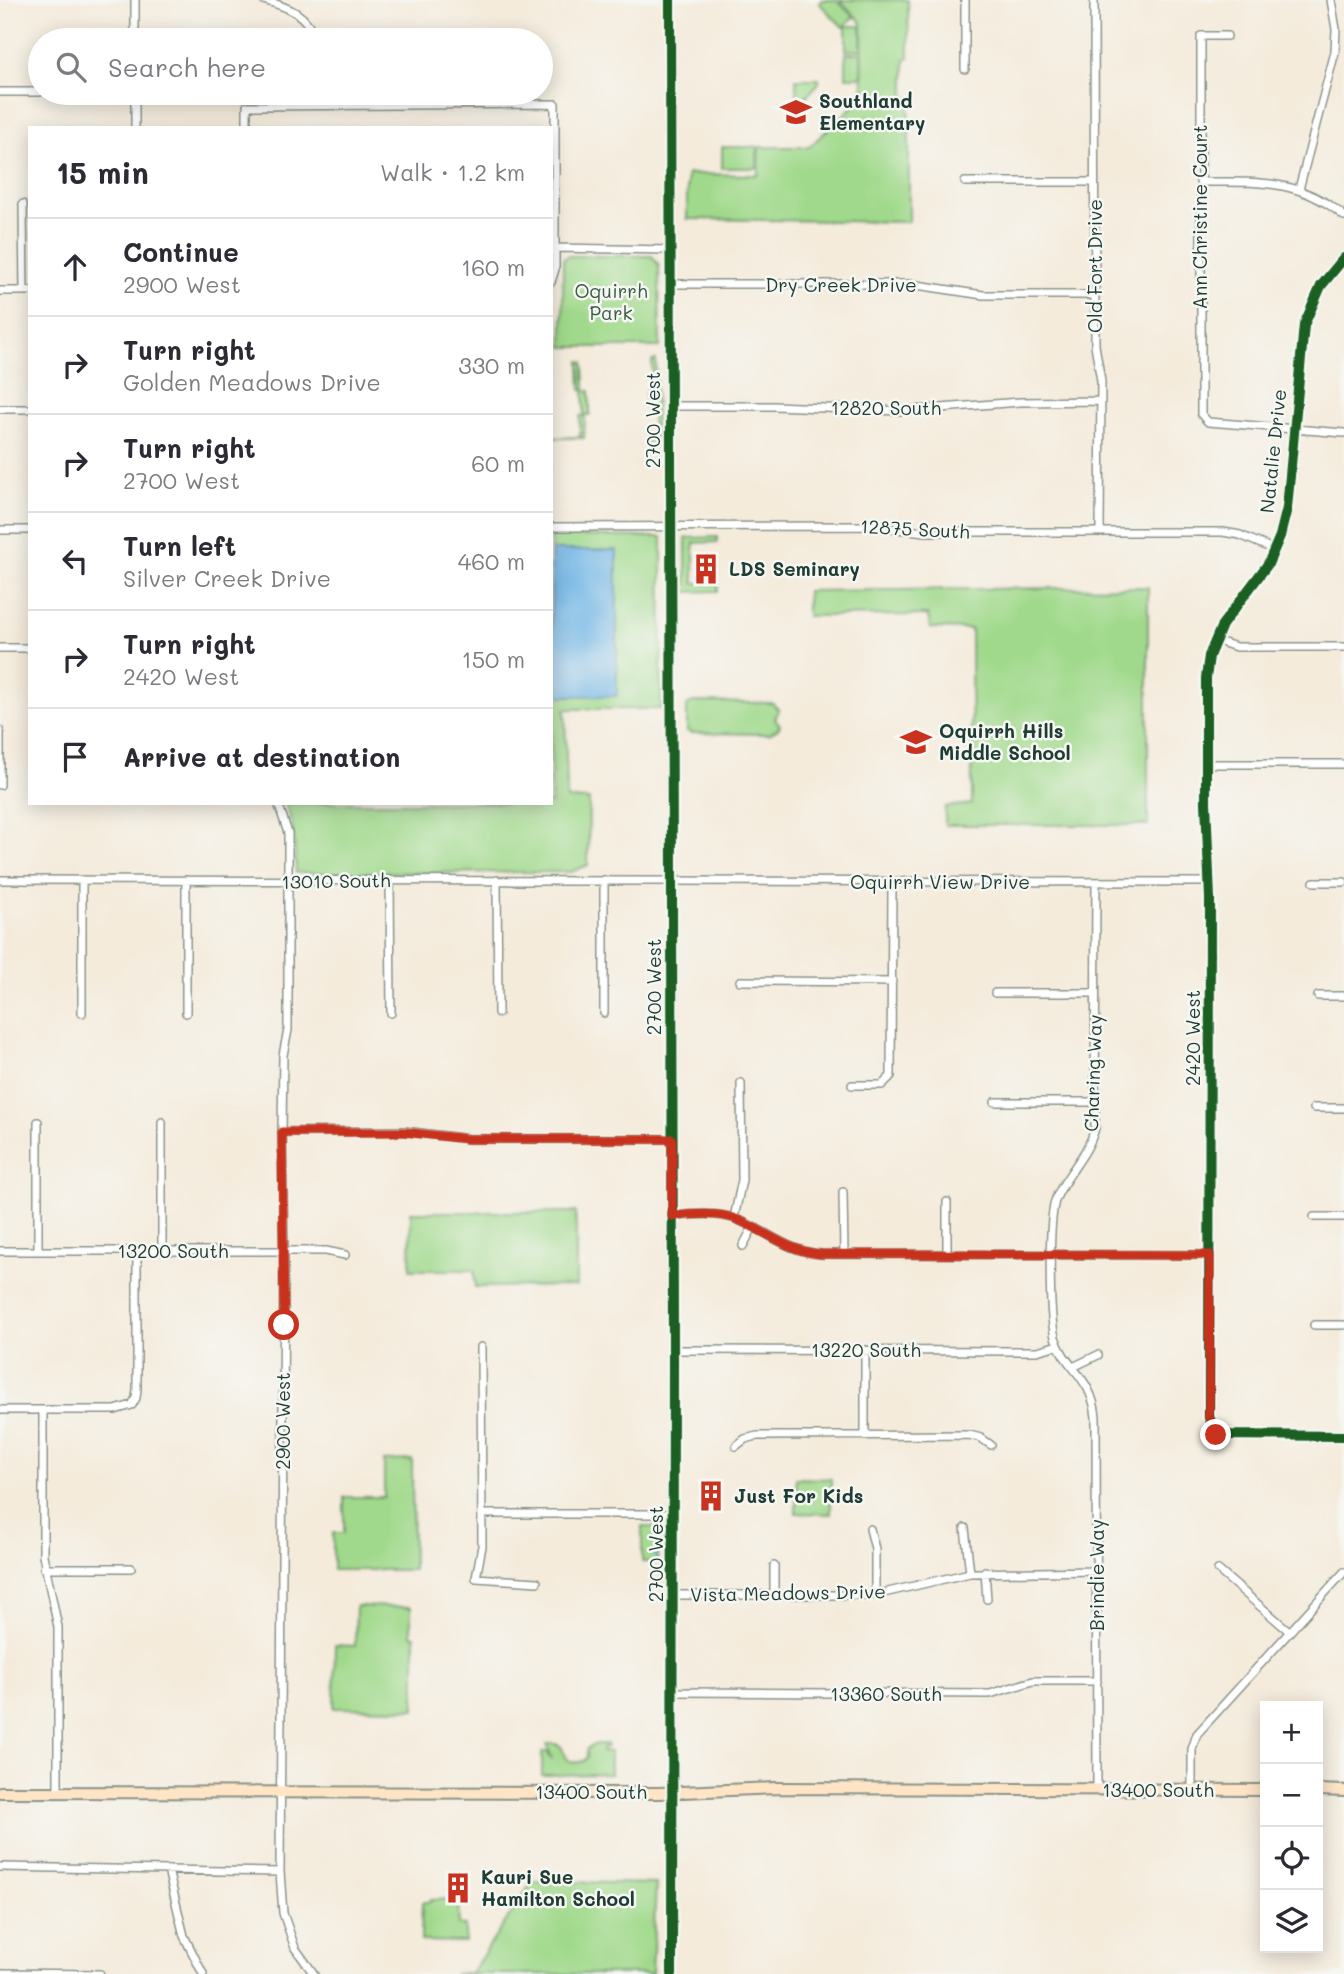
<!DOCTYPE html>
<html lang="en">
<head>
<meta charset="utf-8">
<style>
  :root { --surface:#fff; --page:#f2f2f3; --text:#2b2b33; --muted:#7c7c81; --line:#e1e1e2 }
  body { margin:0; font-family:Mali,sans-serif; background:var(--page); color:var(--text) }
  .controls { position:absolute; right:21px; bottom:21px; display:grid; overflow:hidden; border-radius:0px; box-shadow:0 4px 18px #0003 }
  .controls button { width:63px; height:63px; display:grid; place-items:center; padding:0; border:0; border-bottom:2px solid var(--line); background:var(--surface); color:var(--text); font:35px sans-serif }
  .stop { position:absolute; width:21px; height:21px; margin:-16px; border:5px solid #c8321e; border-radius:50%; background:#fff }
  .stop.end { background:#c8321e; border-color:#fff; box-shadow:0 2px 7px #0008 }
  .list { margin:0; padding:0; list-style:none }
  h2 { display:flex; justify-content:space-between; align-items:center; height:91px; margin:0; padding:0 28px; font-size:30px }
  h2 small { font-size:23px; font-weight:400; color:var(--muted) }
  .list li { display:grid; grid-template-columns:46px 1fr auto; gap:21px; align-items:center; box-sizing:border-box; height:98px; padding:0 28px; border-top:2px solid var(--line) }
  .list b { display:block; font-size:26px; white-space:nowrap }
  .list p { margin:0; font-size:23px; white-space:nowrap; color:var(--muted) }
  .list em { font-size:23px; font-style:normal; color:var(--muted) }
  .icon { flex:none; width:38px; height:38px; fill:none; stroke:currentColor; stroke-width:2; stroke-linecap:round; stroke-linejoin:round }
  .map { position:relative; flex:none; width:1344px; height:1974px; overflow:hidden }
  .search { position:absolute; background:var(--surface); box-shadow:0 4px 18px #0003; left:28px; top:28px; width:525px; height:77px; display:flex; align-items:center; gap:18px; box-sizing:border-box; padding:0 24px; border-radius:38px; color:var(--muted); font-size:26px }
  .panel { position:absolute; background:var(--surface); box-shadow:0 4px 18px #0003; left:28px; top:126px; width:525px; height:679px; border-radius:0px }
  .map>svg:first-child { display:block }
</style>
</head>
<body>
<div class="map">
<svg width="1344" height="1974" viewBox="0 0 1344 1974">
  <rect width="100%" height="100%" fill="#f6f6f2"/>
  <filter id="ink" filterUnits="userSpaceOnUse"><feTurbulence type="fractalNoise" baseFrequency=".0143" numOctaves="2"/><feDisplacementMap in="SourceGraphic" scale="14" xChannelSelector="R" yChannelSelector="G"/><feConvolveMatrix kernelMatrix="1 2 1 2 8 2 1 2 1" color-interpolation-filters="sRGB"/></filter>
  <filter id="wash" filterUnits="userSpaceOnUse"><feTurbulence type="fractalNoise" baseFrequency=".00686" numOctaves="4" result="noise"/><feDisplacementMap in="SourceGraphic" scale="28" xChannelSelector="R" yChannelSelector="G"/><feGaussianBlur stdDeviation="1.57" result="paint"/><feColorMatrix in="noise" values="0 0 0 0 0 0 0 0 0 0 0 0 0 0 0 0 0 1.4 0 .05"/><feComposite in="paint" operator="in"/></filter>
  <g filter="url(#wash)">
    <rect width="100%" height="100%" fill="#f4ebdb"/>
    <path fill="#a0d98b" stroke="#608b60" stroke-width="2" d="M822,0H836L854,17L843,27L819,3Z
      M840,0H908L909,58L905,59V98H909V222L687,219V174L758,175L759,147H809L863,97L862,23Z
      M846,26H861V50H846Z
      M846,53H861V77H846Z
      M796,79H819V83L797,106Z
      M722,147H757V168H722Z
      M568,256H652L659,266L660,347H563V259Z
      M656,360V441H645V437H652V414H646L645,392H652V361Z
      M580,361L584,362L585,390L590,391V415H585L584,438H551L580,437V416L584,415V390H581Z
      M551,536L662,537L661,709H565L567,799L589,800L588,865L571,872L296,873C295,849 295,825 285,803H551Z
      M718,537V542L694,543V583H718V591L686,592V538Z
      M1148,587V825H945V807L972,804L971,629L930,628L928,615L807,616V591Z
      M693,702L772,703L779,710L775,719L780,725L778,729L769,734L691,733L687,731V705Z
      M411,1212H576V1286L475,1287L474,1270H410Z
      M412,1460L413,1570H333V1533H344V1497H384V1461Z
      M796,1478L831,1479V1514L796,1513Z
      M642,1527H655L657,1530V1562H642Z
      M356,1606L411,1607V1635L415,1636V1709L334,1708L335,1645L355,1646Z
      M547,1744H557L558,1746L562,1748C565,1761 571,1765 584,1761L587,1757V1749L593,1744H607V1747H603L602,1752H610V1774L542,1775V1752H548L549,1756L552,1759Z
      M533,1881L656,1884L652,1974H454L471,1973Z
      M458,1899L459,1925L465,1926V1942L421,1941L422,1902H430V1900Z"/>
    <path fill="#6eb4e5" stroke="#46788c" stroke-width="2" d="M551,550H617V696H551Z"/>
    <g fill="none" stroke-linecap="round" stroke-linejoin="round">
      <path stroke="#6eb4e5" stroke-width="2.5" d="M654,1556L656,1554"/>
    </g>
  </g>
  <g filter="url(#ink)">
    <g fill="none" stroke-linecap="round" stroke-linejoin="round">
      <g stroke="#8a9488" stroke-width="10">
        <path id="street" d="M135,0V40
          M263,0C288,7 307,13 316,40
          M965,0V69
          M1094,0L1095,345L1101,381L1100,532
          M461,34L481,35L490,40
          M1227,36H1201V414L1208,422L1344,433
          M0,92H40
          M135,93V128
          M318,93L319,105
          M504,93V105
          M247,128V106L555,104V269L551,282
          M965,182H1094
          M1200,182C1255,182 1299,178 1344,216
          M1299,189L1335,52L1336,29L1331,0
          M23,204L24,291
          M555,248L670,250
          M1344,258L1321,286L1304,325L1287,508L1280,536L1268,564L1222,625L1209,656L1206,678V802L1210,899L1209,1417L1216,1435L1344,1436
          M670,284H910L983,295H1095
          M0,291H30
          M671,406H774L901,411L1020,402L1100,401
          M0,409H30
          M551,527L867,526L926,532H1223L1240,535L1275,550
          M0,530H30
          M1215,640L1236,647H1344
          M0,648H30
          M0,731V785
          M1206,764H1344
          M278,803L288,833V1030L283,1055L282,1132L284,1260L280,1872L283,1913L295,1948L314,1974
          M0,880L1210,882
          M82,880V1013
          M186,880V1013
          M390,880L391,1013
          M497,880L498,1013
          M604,880V1013
          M1096,882L1095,1128C1088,1155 1067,1173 1056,1198C1048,1218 1049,1315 1055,1337C1065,1369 1092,1376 1096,1417L1097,1789
          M1314,882H1344
          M740,981L892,982
          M995,993H1095
          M1318,996H1344
          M852,1085H882L891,1076L892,882
          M995,1102H1095
          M1314,1108H1344
          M38,1122V1251
          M282,1132L404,1131L469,1139H672
          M843,1192L844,1254
          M947,1202V1254
          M672,1216C691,1215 715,1212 733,1218C766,1229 784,1251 821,1254L1210,1255
          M1314,1217H1344
          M734,1218L742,1180L741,1083
          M743,1246L753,1227
          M0,1251H326L345,1255
          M162,1251V1122
          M1314,1325H1344
          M481,1347L482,1546L476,1578L537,1582
          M673,1350L1037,1351L1058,1345
          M865,1350V1436
          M1073,1367L1098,1355
          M0,1410H115L132,1405L136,1398L137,1389V1251
          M43,1410V1555L58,1627V1792
          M736,1446L745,1439L757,1436L969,1435L981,1438L991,1445
          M482,1514H673
          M965,1528L970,1573
          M870,1529L875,1549V1595
          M774,1566V1595
          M44,1568H131
          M1218,1570L1289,1631
          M985,1571L987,1599
          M673,1595H875L970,1573L1097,1571
          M673,1692L990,1694L1033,1681H1097
          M1192,1790V1749L1197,1734L1344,1572
          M0,1867L280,1872
          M168,1870L184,1936L203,1974
          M0,1973L100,1974"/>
      </g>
      <g stroke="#8a9488" stroke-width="14">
        <path id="secondary" d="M670,0L673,1350L672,1974
          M1318,1790L1344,1791
          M0,1792L659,1793L775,1788L1265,1790"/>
      </g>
      <use href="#street" stroke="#fff" stroke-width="7"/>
      <use href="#secondary" stroke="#ffe4c6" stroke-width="10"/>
      <g stroke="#f6f6f2" stroke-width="15">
        <path id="cycleway" d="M670,0L673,1350L672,1974
          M1344,258L1321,286L1304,325L1287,508L1280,536L1268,564L1222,625L1209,656L1206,678V802L1210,899L1209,1417L1216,1435L1344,1436"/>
      </g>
      <use href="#cycleway" stroke="#1b5e20" stroke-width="10"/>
    </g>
  </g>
  <g fill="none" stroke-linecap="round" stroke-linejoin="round" filter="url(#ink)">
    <path stroke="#c8321e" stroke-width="9" d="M284,1325L282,1132H404L468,1139H672V1216C691,1215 715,1212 733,1218C766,1230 785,1251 821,1254L1210,1255L1209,1417L1216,1435"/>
  </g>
  <defs>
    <g id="school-bare" transform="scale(2.415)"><path d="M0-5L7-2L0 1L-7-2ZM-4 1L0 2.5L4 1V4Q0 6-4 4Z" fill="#c8321e" stroke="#f6f6f2" stroke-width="2.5" paint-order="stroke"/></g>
    <g id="building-bare" transform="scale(2.415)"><path d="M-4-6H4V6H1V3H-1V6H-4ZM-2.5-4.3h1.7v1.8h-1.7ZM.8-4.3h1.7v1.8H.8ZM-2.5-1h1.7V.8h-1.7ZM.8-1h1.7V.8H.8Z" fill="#c8321e" stroke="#f6f6f2" stroke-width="2.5" paint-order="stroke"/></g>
  </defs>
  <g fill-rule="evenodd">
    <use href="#school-bare" x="796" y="112"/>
    <use href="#building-bare" x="706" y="569"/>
    <use href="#school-bare" x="916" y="742"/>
    <use href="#building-bare" x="711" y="1496"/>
    <use href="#building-bare" x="458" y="1888"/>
  </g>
  <g text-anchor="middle" stroke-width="5" stroke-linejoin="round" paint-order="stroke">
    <g font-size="19" font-weight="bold" fill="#1f3d34" stroke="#f6f6f2" text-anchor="start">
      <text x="819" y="108">Southland<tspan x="819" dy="22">Elementary</tspan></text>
      <text x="729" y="576">LDS Seminary</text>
      <text x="939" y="738">Oquirrh Hills<tspan x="939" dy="22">Middle School</tspan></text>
      <text x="734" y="1503">Just For Kids</text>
      <text x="481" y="1884">Kauri Sue<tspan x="481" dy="22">Hamilton School</tspan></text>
    </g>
    <g font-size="19" fill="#1f3d34" stroke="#f6f6f2">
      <text transform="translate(1200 217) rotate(-90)" y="7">Ann Christine Court</text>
      <text transform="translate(1095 266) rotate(-90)" y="7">Old Fort Drive</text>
      <text x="841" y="292">Dry Creek Drive</text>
      <text x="886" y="415">12820 South</text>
      <text transform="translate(653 420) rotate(-90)" y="7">2700 West</text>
      <text transform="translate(1273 451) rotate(-84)" y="7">Natalie Drive</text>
      <text transform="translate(915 529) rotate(3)" y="7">12875 South</text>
      <text transform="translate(336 881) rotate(-1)" y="7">13010 South</text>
      <text x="940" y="889">Oquirrh View Drive</text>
      <text transform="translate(654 987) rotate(-90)" y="7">2700 West</text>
      <text transform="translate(1193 1038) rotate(-90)" y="7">2420 West</text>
      <text transform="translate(1093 1073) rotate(-88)" y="7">Charing Way</text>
      <text x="173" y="1258">13200 South</text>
      <text x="866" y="1357">13220 South</text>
      <text transform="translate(283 1421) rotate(-90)" y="7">2900 West</text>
      <text transform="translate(656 1554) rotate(-90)" y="7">2700 West</text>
      <text transform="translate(1097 1575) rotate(-90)" y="7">Brindie Way</text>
      <text transform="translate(788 1593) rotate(-1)" y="7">Vista Meadows Drive</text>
      <text x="886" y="1701">13360 South</text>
      <text x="1158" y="1797">13400 South</text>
      <text x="591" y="1799">13400 South</text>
    </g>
    <g font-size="19" fill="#395c45" stroke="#f6f6f2">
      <text x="611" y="298">Oquirrh<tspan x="611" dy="22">Park</tspan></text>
    </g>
  </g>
</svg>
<div class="controls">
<button>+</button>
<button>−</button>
<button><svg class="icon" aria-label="locate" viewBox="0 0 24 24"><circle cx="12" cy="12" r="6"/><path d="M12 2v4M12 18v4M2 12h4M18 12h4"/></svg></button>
<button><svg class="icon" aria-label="layers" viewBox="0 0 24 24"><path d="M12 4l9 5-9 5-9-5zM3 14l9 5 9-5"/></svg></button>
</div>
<div class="stop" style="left:284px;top:1325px"></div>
<div class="stop end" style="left:1216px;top:1435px"></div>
<div class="search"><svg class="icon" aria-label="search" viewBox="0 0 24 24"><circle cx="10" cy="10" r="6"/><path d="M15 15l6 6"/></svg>Search here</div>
<section class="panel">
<h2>15 min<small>Walk · 1.2 km</small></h2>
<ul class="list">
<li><svg class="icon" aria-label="ahead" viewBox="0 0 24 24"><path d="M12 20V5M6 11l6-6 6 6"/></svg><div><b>Continue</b><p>2900 West</p></div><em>160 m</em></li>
<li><svg class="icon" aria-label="right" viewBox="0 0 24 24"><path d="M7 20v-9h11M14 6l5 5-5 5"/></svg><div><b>Turn right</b><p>Golden Meadows Drive</p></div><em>330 m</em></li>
<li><svg class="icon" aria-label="right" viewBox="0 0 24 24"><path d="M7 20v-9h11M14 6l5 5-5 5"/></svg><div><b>Turn right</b><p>2700 West</p></div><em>60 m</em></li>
<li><svg class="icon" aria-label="left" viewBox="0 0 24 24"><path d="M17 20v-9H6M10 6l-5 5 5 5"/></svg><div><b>Turn left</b><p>Silver Creek Drive</p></div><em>460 m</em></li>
<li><svg class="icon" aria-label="right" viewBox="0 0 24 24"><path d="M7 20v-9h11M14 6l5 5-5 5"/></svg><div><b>Turn right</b><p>2420 West</p></div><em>150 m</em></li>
<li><svg class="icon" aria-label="arrive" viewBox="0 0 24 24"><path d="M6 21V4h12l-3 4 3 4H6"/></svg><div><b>Arrive at destination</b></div></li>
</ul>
</section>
</div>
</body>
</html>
